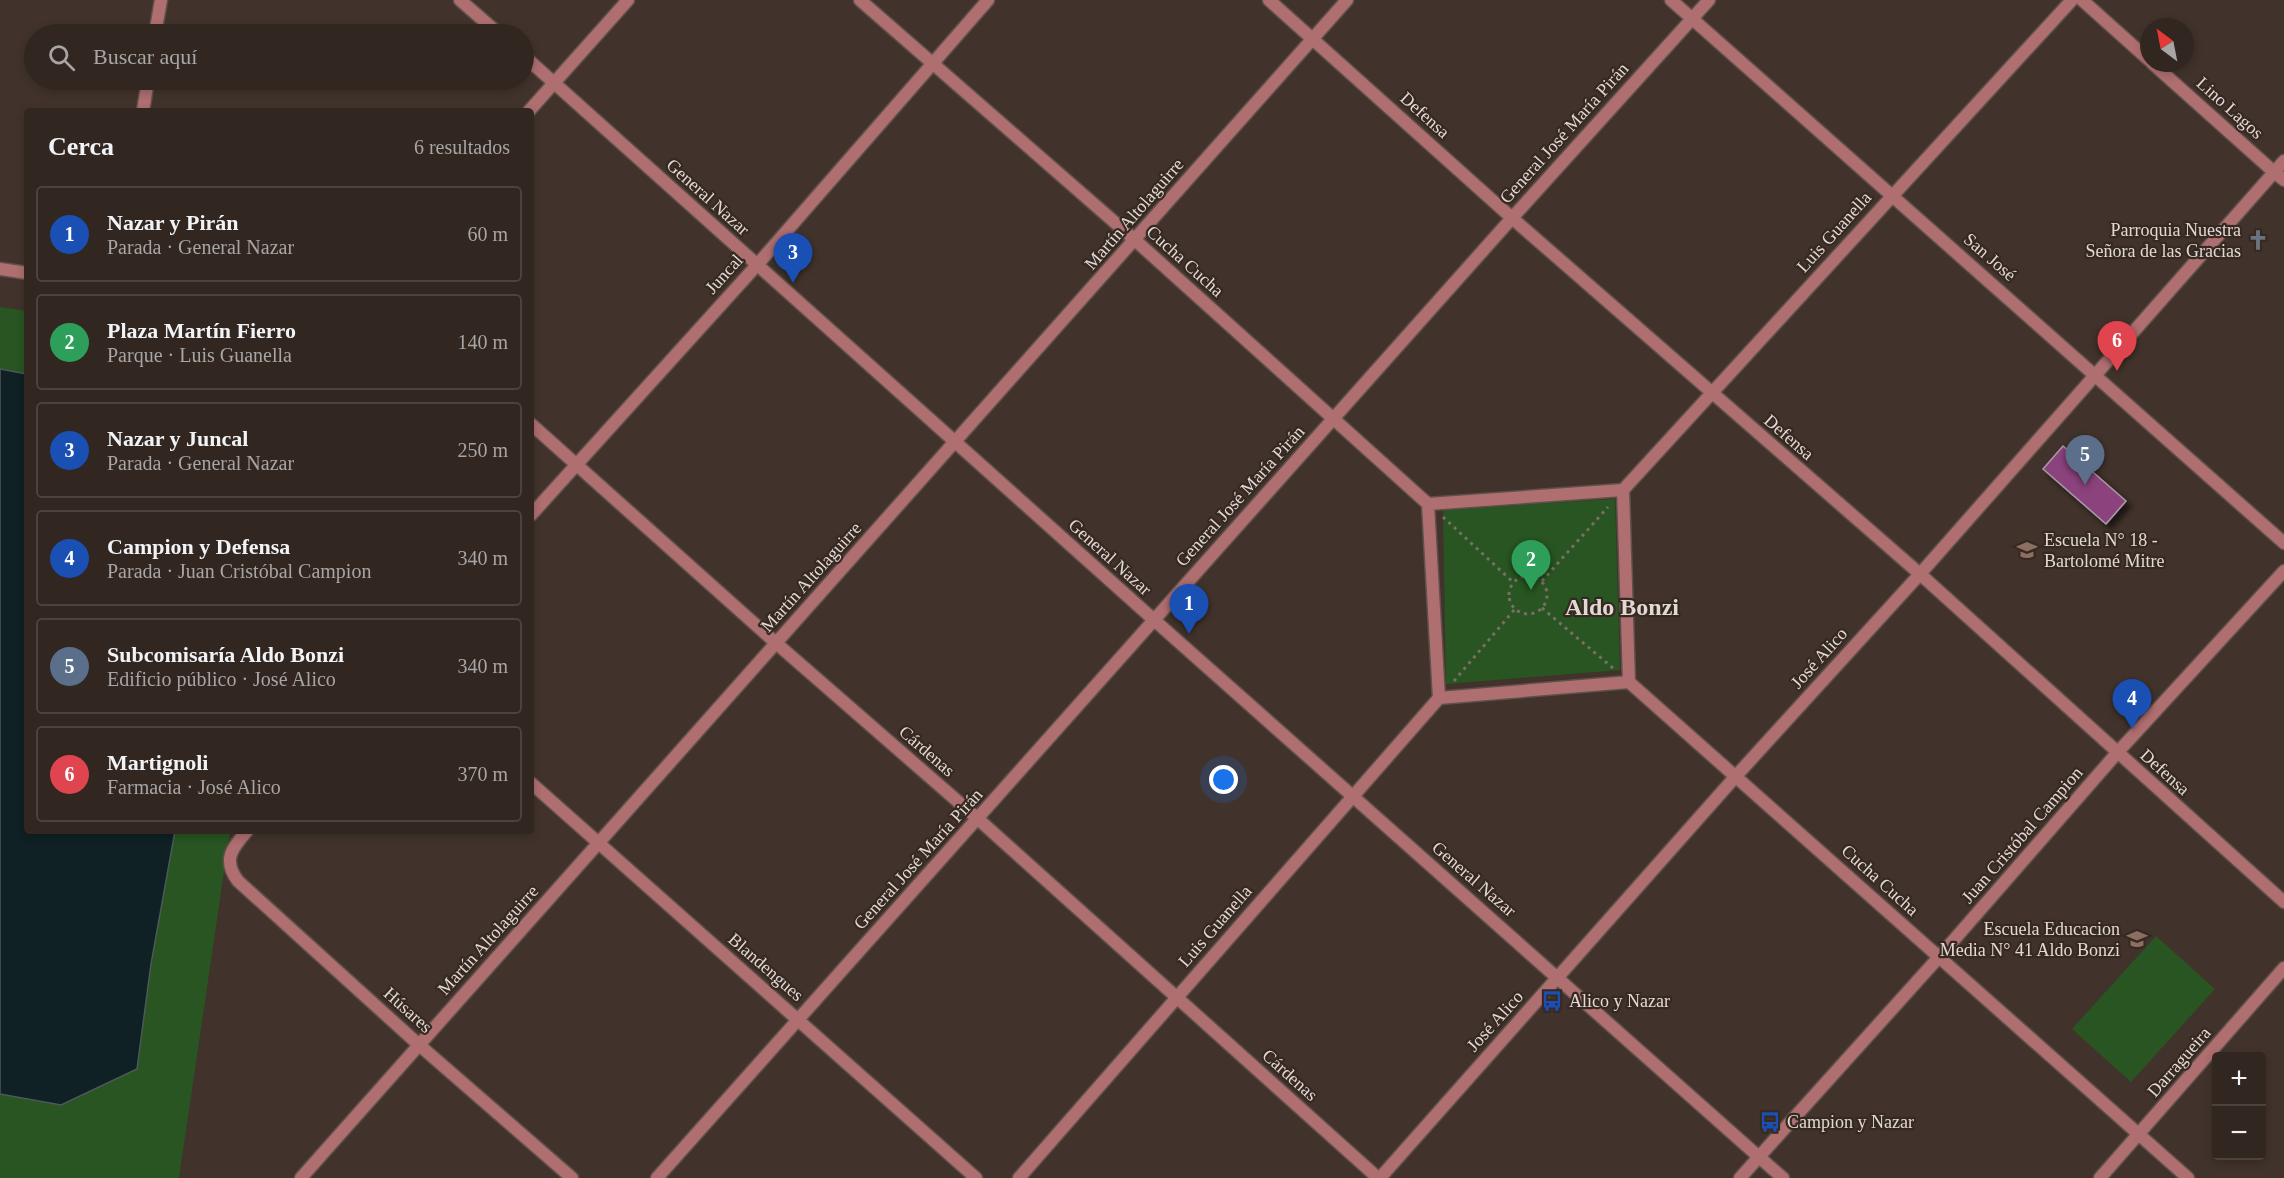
<!DOCTYPE html>
<html lang="es">
<head>
<meta charset="utf-8">
<style>
  :root { --surface:#312620; --page:#392e29; --text:#f1f3f6; --muted:#a8a5a5; --line:#4c433e; --accent:#bca0f2 }
  body { margin:0; font-family:Georgia,serif; background:var(--page); color:var(--text) }
  .controls { position:absolute; right:18px; bottom:18px; display:grid; overflow:hidden; border-radius:6px; box-shadow:0 3px 9px #0003 }
  .controls button { width:54px; height:54px; display:grid; place-items:center; padding:0; border:0; border-bottom:2px solid var(--line); background:var(--surface); color:var(--text); font:30px sans-serif }
  .compass { position:absolute; left:2140px; top:18px; width:54px; height:54px; border-radius:50%; background:var(--surface); box-shadow:0 3px 9px #0003; rotate:328deg }
  .you { position:absolute; left:1224px; top:780px; width:21px; height:21px; margin:-15px; border:4px solid #fff; border-radius:50%; background:#1a73e8; box-shadow:0 0 0 9px #1a73e833 }
  .badge { display:grid; place-items:center; width:39px; height:39px; border-radius:50%; background:var(--accent); color:#fff; font-size:20px; font-weight:700 }
  .pin { position:absolute; translate:-50% -50px; filter:drop-shadow(0 2px 3px #0008) }
  .pin::after { content:''; position:absolute; top:32px; width:21px; height:18px; background:inherit; clip-path:polygon(0 0,100% 0,50% 100%) }
  .list { margin:0; padding:0; list-style:none }
  h2 { display:flex; justify-content:space-between; align-items:center; height:78px; margin:0; padding:0 24px; font-size:26px }
  h2 small { font-size:20px; font-weight:400; color:var(--muted) }
  .list li { display:grid; grid-template-columns:39px 1fr auto; gap:18px; align-items:center; box-sizing:border-box; height:96px; margin:0 12px 12px; padding:0 12px; border:2px solid var(--line); border-radius:6px }
  .list b { display:block; font-size:22px; white-space:nowrap }
  .list p { margin:0; font-size:20px; white-space:nowrap; color:var(--muted) }
  .list em { font-size:20px; font-style:normal; color:var(--muted) }
  .icon { flex:none; width:33px; height:33px; fill:none; stroke:currentColor; stroke-width:2; stroke-linecap:round; stroke-linejoin:round }
  .map { position:relative; flex:none; width:2284px; height:1178px; overflow:hidden }
  .search { position:absolute; background:var(--surface); box-shadow:0 3px 9px #0003; left:24px; top:24px; width:510px; height:66px; display:flex; align-items:center; gap:15px; box-sizing:border-box; padding:0 21px; border-radius:33px; color:var(--muted); font-size:22px }
  .panel { position:absolute; background:var(--surface); box-shadow:0 3px 9px #0003; left:24px; top:108px; width:510px; height:726px; border-radius:6px }
  .map>svg:first-child { display:block }
</style>
</head>
<body>
<div class="map">
<svg width="2284" height="1178" viewBox="0 0 2284 1178">
  <defs>
    <filter id="shadow"><feDropShadow dx="5" dy="5" stdDeviation="3" flood-color="#0009"/></filter>
  </defs>
  <rect width="100%" height="100%" fill="#41332b"/>
  <path fill="#285521" d="M0,307L27,311V831H230L179,1178H0Z
    M1615,499L1620,670L1446,684L1443,510Z
    M2156,936L2215,989L2131,1082L2072,1029Z"/>
  <path fill="#0f2124" stroke="#4e5859" stroke-width="1.5" d="M0,369L27,374V831H175L151,964L137,1069L61,1105L0,1094Z"/>
  <path fill="#8b437d" stroke="#a99aa6" stroke-width="1.5" filter="url(#shadow)" d="M2063,446L2126,501L2106,524L2043,469Z"/>
  <g fill="none" stroke-linecap="round" stroke-linejoin="round">
    <g stroke="#5e5149" stroke-width="15">
      <path id="minor" d="M860,0L1135,240L1428,504
        M1269,0L1512,218L1920,574
        M1671,0L2284,543
        M2082,0L2149,60
        M155,34L161,0
        M2152,63L2274,172
        M143,111L148,80
        M529,111L628,0
        M0,269L27,273
        M531,424L776,643L978,819L1378,1178
        M1623,490L1629,682
        M1428,504L1623,490L2072,0
        M1428,504L1439,698
        M531,515L757,265L988,0
        M1629,682L2188,1178
        M531,783L976,1178
        M247,831C232,848 222,860 238,881L418,1044L572,1178
        M1759,1157L1783,1178
        M301,1178L1347,0
        M657,1178L1512,218L1709,0
        M1019,1178L1439,698L1629,682
        M2100,1178L2284,968"/>
    </g>
    <g stroke="#5e5149" stroke-width="15">
      <path id="tertiary" d="M460,0L499,34
        M524,56L1153,619L1759,1157
        M2274,172L2284,180
        M1920,574L2284,902
        M1380,1178L1736,776L1920,574L2284,161
        M1740,1178L1939,957L2117,753L2284,571"/>
    </g>
    <path stroke="#7b6e68" stroke-width="3" stroke-dasharray="3 4.5" stroke-linecap="butt" d="M1443,517L1513,582
      M1509 595a19 19 0 1 1 38 0a19 19 0 1 1-38 0Z
      M1542,581L1608,507
      M1542,608L1614,669
      M1454,681L1515,609"/>
    <use href="#minor" stroke="#af6e70" stroke-width="12"/>
    <use href="#tertiary" stroke="#af6e70" stroke-width="12"/>
  </g>
  <defs>
    <g id="church-bare" transform="scale(1.62)"><path d="M-1.2-6h2.4v3.5h3.3v2.4h-3.3V6h-2.4V-.1h-3.3v-2.4h3.3Z" fill="#6b7280" stroke="#362921" stroke-width="2.5" paint-order="stroke"/></g>
    <g id="school-bare" transform="scale(1.62)"><path d="M0-5L7-2L0 1L-7-2ZM-4 1L0 2.5L4 1V4Q0 6-4 4Z" fill="#8d6e63" stroke="#362921" stroke-width="2.5" paint-order="stroke"/></g>
    <g id="bus-bare" transform="scale(1.62)"><path d="M-5-6H5V4H4V6H2V4H-2V6H-4V4H-5ZM-3.5-4V0h7V-4ZM-3.5 1.2v1.5H-2V1.2ZM2 1.2v1.5H3.5V1.2Z" fill="#1a4fb4" stroke="#362921" stroke-width="2.5" paint-order="stroke"/></g>
  </defs>
  <g fill-rule="evenodd">
    <use href="#church-bare" x="2258" y="240"/>
    <use href="#school-bare" x="2027" y="550"/>
    <use href="#school-bare" x="2137" y="939"/>
    <use href="#bus-bare" x="1552" y="1001"/>
    <use href="#bus-bare" x="1770" y="1122"/>
  </g>
  <g text-anchor="middle" stroke-width="4.5" stroke-linejoin="round" paint-order="stroke">
    <g font-size="18" fill="#e2d8d4" stroke="#362921">
      <text transform="translate(2230 108) rotate(42)" y="6">Lino Lagos</text>
      <text transform="translate(1425 115) rotate(42)" y="6">Defensa</text>
      <text transform="translate(1564 133) rotate(-48)" y="6">General José María Pirán</text>
      <text transform="translate(708 197) rotate(42)" y="6">General Nazar</text>
      <text transform="translate(1134 214) rotate(-49)" y="6">Martín Altolaguirre</text>
      <text transform="translate(1834 232) rotate(-48)" y="6">Luis Guanella</text>
      <text transform="translate(1990 257) rotate(41)" y="6">San José</text>
      <text transform="translate(1185 261) rotate(42)" y="6">Cucha Cucha</text>
      <text transform="translate(724 274) rotate(-48)" y="6">Juncal</text>
      <text transform="translate(1789 437) rotate(41)" y="6">Defensa</text>
      <text transform="translate(1240 496) rotate(-48)" y="6">General José María Pirán</text>
      <text transform="translate(1110 557) rotate(42)" y="6">General Nazar</text>
      <text transform="translate(811 577) rotate(-48)" y="6">Martín Altolaguirre</text>
      <text transform="translate(1819 658) rotate(-48)" y="6">José Alico</text>
      <text transform="translate(927 751) rotate(41)" y="6">Cárdenas</text>
      <text transform="translate(2165 772) rotate(42)" y="6">Defensa</text>
      <text transform="translate(2022 835) rotate(-49)" y="6">Juan Cristóbal Campion</text>
      <text transform="translate(918 859) rotate(-48)" y="6">General José María Pirán</text>
      <text transform="translate(1474 879) rotate(41)" y="6">General Nazar</text>
      <text transform="translate(1880 880) rotate(42)" y="6">Cucha Cucha</text>
      <text transform="translate(1215 926) rotate(-49)" y="6">Luis Guanella</text>
      <text transform="translate(488 940) rotate(-48)" y="6">Martín Altolaguirre</text>
      <text transform="translate(766 967) rotate(41)" y="6">Blandengues</text>
      <text transform="translate(408 1010) rotate(42)" y="6">Húsares</text>
      <text transform="translate(1495 1021) rotate(-48)" y="6">José Alico</text>
      <text transform="translate(2179 1062) rotate(-49)" y="6">Darragueira</text>
      <text transform="translate(1290 1075) rotate(42)" y="6">Cárdenas</text>
    </g>
    <g font-size="18" fill="#e2d8d4" stroke="#362921" text-anchor="start">
      <text x="2241" y="236" text-anchor="end">Parroquia Nuestra<tspan x="2241" dy="21">Señora de las Gracias</tspan></text>
      <text x="2044" y="546">Escuela N° 18 -<tspan x="2044" dy="21">Bartolomé Mitre</tspan></text>
      <text x="2120" y="935" text-anchor="end">Escuela Educacion<tspan x="2120" dy="21">Media N° 41 Aldo Bonzi</tspan></text>
      <text x="1569" y="1007">Alico y Nazar</text>
      <text x="1787" y="1128">Campion y Nazar</text>
    </g>
    <g font-size="24" font-weight="bold" fill="#e2d8d4" stroke="#362921">
      <text x="1622" y="615">Aldo Bonzi</text>
    </g>
  </g>
</svg>
<div class="controls">
<button>+</button>
<button>−</button>
</div>
<svg class="compass" viewBox="-18 -18 36 36"><path d="M0-13l5 13h-10z" fill="#e53935"/><path d="M0 13l5-13h-10z" fill="#a8a5a5"/></svg>
<div class="you"></div>
<div class="pin badge" style="left:1189px;top:634px;background:#1a4fb4">1</div>
<div class="pin badge" style="left:1531px;top:590px;background:#2e9e5b">2</div>
<div class="pin badge" style="left:793px;top:283px;background:#1a4fb4">3</div>
<div class="pin badge" style="left:2132px;top:729px;background:#1a4fb4">4</div>
<div class="pin badge" style="left:2085px;top:485px;background:#5c6f8a">5</div>
<div class="pin badge" style="left:2117px;top:371px;background:#e0444e">6</div>
<div class="search"><svg class="icon" aria-label="search" viewBox="0 0 24 24"><circle cx="10" cy="10" r="6"/><path d="M15 15l6 6"/></svg>Buscar aquí</div>
<section class="panel">
<h2>Cerca<small>6 resultados</small></h2>
<ul class="list">
<li><span class="badge" style="background:#1a4fb4">1</span><div><b>Nazar y Pirán</b><p>Parada · General Nazar</p></div><em>60 m</em></li>
<li><span class="badge" style="background:#2e9e5b">2</span><div><b>Plaza Martín Fierro</b><p>Parque · Luis Guanella</p></div><em>140 m</em></li>
<li><span class="badge" style="background:#1a4fb4">3</span><div><b>Nazar y Juncal</b><p>Parada · General Nazar</p></div><em>250 m</em></li>
<li><span class="badge" style="background:#1a4fb4">4</span><div><b>Campion y Defensa</b><p>Parada · Juan Cristóbal Campion</p></div><em>340 m</em></li>
<li><span class="badge" style="background:#5c6f8a">5</span><div><b>Subcomisaría Aldo Bonzi</b><p>Edificio público · José Alico</p></div><em>340 m</em></li>
<li><span class="badge" style="background:#e0444e">6</span><div><b>Martignoli</b><p>Farmacia · José Alico</p></div><em>370 m</em></li>
</ul>
</section>
</div>
</body>
</html>
